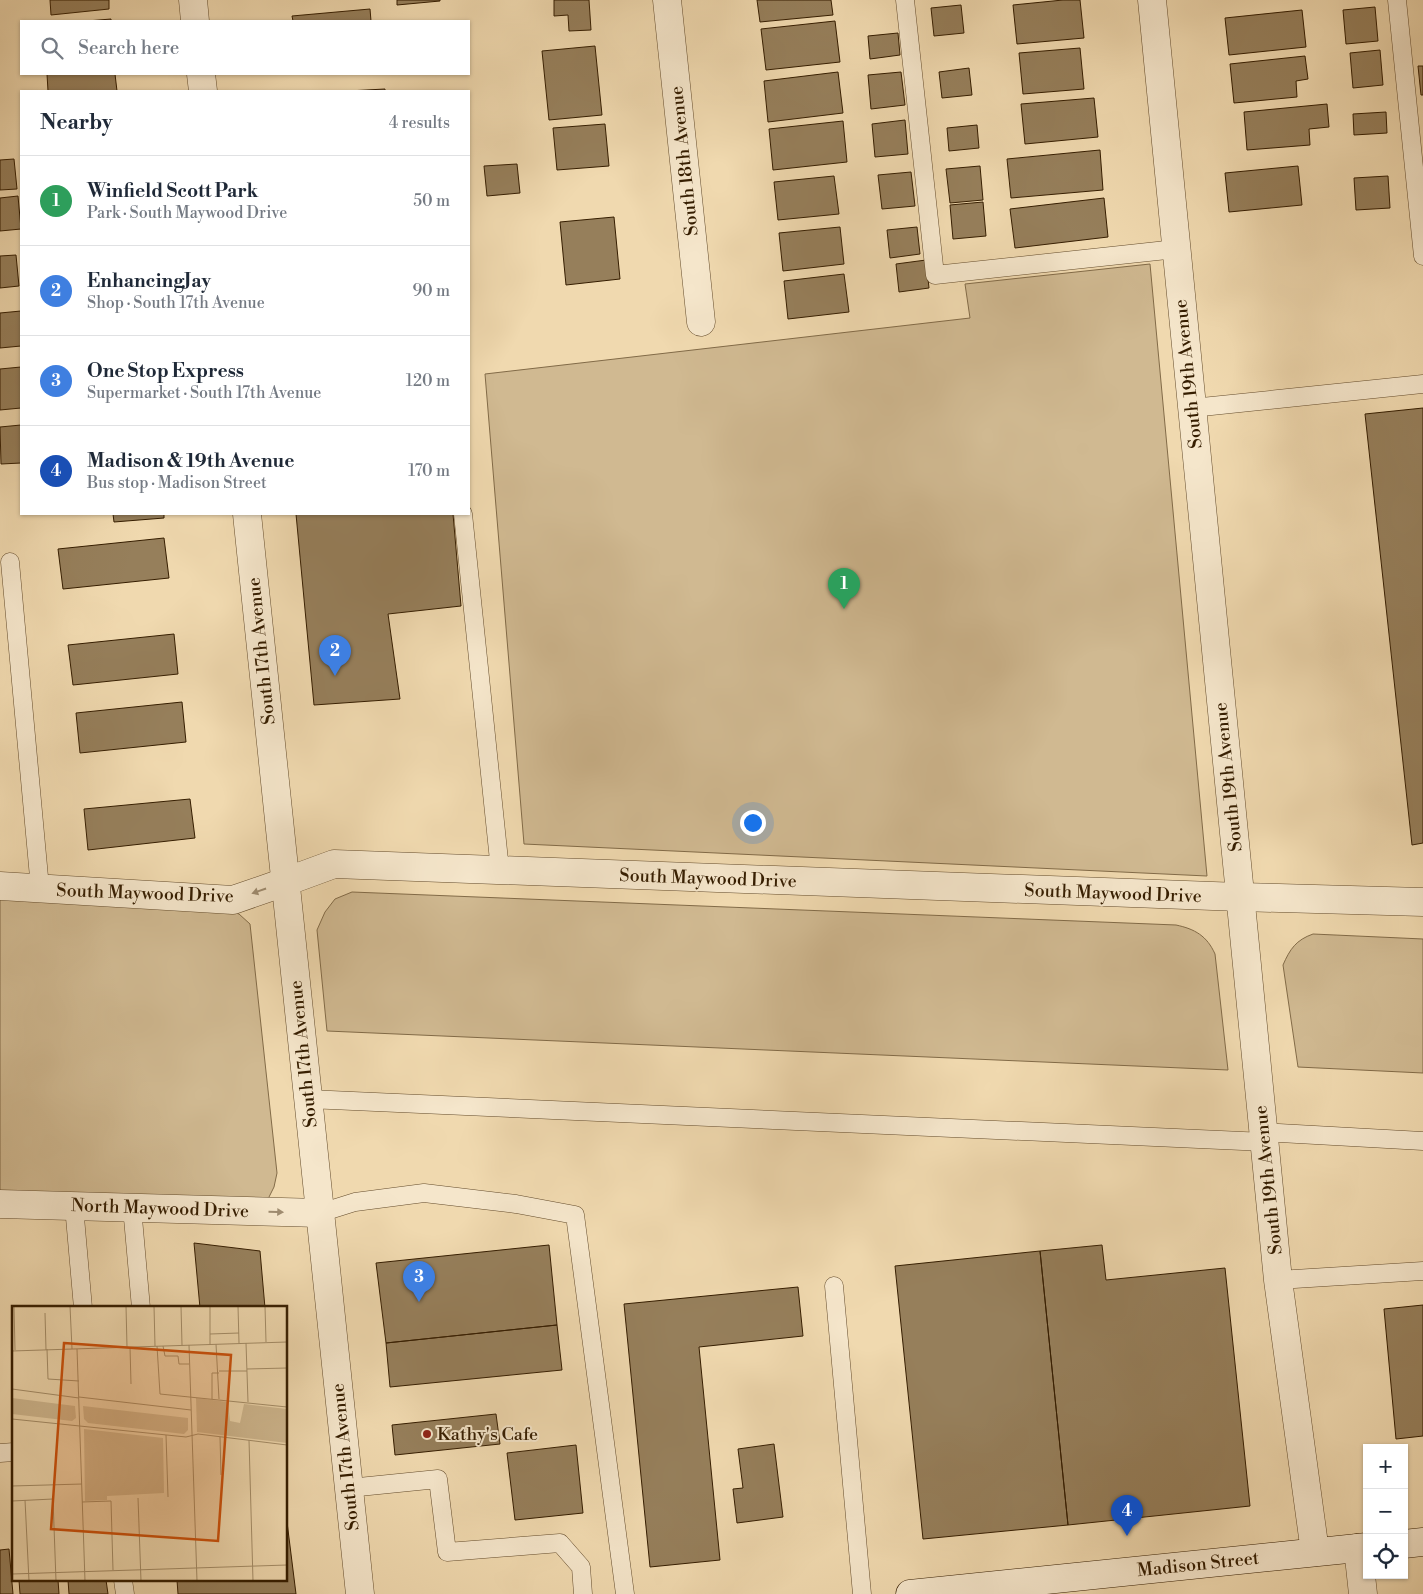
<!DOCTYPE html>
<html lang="en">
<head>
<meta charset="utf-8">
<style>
  :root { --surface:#fff; --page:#f2f2f3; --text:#1f2937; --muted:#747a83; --line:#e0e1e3; --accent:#d93025 }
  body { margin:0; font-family:"Libre Bodoni",serif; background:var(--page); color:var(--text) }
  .controls { position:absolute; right:15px; bottom:15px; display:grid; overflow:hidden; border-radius:0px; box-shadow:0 1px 4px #0004 }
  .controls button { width:45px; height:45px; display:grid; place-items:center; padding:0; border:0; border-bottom:1px solid var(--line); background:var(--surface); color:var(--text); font:25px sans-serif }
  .you { position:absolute; left:752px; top:822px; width:18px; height:18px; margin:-12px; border:4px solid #fff; border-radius:50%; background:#1a73e8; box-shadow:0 0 0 8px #1a73e833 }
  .badge { display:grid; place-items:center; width:32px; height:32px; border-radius:50%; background:var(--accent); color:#fff; font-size:16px; font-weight:700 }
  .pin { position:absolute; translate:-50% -41px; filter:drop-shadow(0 1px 2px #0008) }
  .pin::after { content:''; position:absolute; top:26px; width:18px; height:15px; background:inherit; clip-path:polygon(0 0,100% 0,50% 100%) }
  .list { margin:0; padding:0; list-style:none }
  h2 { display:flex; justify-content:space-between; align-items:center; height:65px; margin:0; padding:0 20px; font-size:21px }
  h2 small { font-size:16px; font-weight:400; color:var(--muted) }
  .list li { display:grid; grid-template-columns:32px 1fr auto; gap:15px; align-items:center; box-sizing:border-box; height:90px; padding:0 20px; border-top:1px solid var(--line) }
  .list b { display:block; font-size:19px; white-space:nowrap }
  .list p { margin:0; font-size:16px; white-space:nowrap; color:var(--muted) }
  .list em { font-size:16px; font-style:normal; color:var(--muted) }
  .icon { flex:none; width:28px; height:28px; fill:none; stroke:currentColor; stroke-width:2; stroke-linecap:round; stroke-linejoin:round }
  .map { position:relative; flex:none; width:1423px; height:1594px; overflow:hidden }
  .search { position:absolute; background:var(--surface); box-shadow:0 1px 4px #0004; left:20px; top:20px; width:450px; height:55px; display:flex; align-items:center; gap:12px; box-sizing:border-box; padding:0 18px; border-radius:0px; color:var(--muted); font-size:19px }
  .panel { position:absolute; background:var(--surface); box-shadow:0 1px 4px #0004; left:20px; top:90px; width:450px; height:425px; border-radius:0px }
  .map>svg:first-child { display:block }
</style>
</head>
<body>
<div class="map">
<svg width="1423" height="1594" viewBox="0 0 1423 1594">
  <rect width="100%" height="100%" fill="#f0d9af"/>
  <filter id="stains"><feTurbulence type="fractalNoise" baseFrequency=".004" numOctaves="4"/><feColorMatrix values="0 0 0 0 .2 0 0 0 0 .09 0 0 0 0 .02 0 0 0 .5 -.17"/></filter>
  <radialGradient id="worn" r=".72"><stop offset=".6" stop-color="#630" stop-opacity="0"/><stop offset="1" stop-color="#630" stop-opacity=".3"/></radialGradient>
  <path fill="#d0b991" stroke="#826b48" d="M1150,264L1207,876L524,844L485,374L970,318L965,284Z
    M352,892L1176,925C1195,929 1207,936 1215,954L1228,1070L327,1031L317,930L325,912L335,899Z
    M0,899L221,908L239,914L250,924L277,1173L274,1187L268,1199L0,1191Z
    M1313,934L1423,939V1073L1298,1067L1283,965C1290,949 1296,940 1313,934Z"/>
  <path fill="#967f5b" stroke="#351d00" d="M50,0H109V9L51,15Z
    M397,0H440V1L397,5Z
    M554,0H589L591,30L569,31L568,15L554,16Z
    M757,0H831L833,15L760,22Z
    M1063,0H1080L1084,38L1017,44L1013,5Z
    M961,5L964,33L934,36L931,8Z
    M1375,7L1378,41L1346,44L1343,10Z
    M370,9L371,21H293L292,16Z
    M1302,10L1306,47L1229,55L1225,18Z
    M111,19V21H87Z
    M835,21L840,62L766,70L761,29Z
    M898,33L900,55L870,59L868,36Z
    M595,46L602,115L549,120L542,51Z
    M1080,48L1084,89L1023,94L1019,53Z
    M1380,50L1383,85L1353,88L1350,53Z
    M1305,56L1308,79L1296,81L1297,97L1234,103L1230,64Z
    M1418,66H1423V95H1421Z
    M969,68L972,95L942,98L939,72Z
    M838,72L843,113L768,122L764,81Z
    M901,72L905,105L871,109L868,75Z
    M47,74H115L117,91H48Z
    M385,89V91H348Z
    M1094,98L1098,137L1025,144L1021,104Z
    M1327,104L1329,127L1309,129L1310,145L1247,150L1244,112Z
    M1386,112L1387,133L1354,135L1353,114Z
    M905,120L908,154L875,157L872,124Z
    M843,121L847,162L773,170L769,129Z
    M605,124L609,166L557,170L553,128Z
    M977,125L979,148L949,151L947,128Z
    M1100,150L1103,190L1011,198L1007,159Z
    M14,159L17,189L0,190V160Z
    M517,164L520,193L487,196L484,166Z
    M980,166L983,200L950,203L946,169Z
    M1298,166L1302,205L1229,212L1225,173Z
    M911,172L915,206L882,209L878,175Z
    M834,176L839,214L778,220L774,182Z
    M1388,176L1390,208L1356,210L1354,178Z
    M18,196L21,229L0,231V198Z
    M1104,198L1108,237L1015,248L1010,209Z
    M983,202L986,236L953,239L950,205Z
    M614,217L620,279L566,285L560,222Z
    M840,227L844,264L783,271L779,233Z
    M917,227L920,254L890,258L887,230Z
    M16,255L19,286L0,288V256Z
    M926,260L929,288L899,292L896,264Z
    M844,274L849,312L788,319L784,281Z
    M21,311V346L0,348V313Z
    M21,367V408L0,410V369Z
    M1423,408V843L1412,845L1365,414Z
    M21,425V463L1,464L0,427Z
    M113,514H164V518L114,522Z
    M296,514H453L461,606L388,614L400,699L314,705Z
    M164,538L169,578L63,589L58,549Z
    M174,634L178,674L73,685L68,645Z
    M182,702L186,742L80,753L76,713Z
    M190,799L195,838L88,850L84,809Z
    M194,1243L260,1251L265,1308H200Z
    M549,1245L557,1325L386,1343L376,1263Z
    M1102,1245L1106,1280L1225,1268L1250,1506L1068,1525L1040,1251Z
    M1040,1251L1068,1525L923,1539L895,1266Z
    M798,1287L803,1336L699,1347L720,1560L650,1567L624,1304Z
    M1423,1305V1436L1396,1439L1384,1309Z
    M557,1325L562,1370L390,1387L386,1343Z
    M496,1414L500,1444L395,1455L392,1425Z
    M774,1444L783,1517L737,1523L733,1489L743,1488L738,1449Z
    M576,1445L583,1513L515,1520L507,1453Z
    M286,1514L296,1594H178L177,1580H286Z
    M9,1549L13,1594H0V1550Z
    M19,1580H58L59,1594H20Z
    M68,1580H106L108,1594H69Z"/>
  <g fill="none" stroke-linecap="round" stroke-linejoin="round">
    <g stroke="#644c2c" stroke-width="19">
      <path id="service" d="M905,0L935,275L1176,249
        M1397,0L1423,256
        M1192,408L1423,384
        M463,514L500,870
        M10,562L40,888
        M308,1099L1265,1142
        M1263,1132L1423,1141
        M74,1206L83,1308
        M132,1207L141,1308
        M320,1213L355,1202L424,1193L516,1204L575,1215L625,1594
        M1278,1280L1423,1271
        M834,1286L862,1594
        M0,1453L14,1452
        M349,1488L438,1479L447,1552L560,1543L581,1567L583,1594
        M123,1580L125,1594"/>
    </g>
    <g stroke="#644c2c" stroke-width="29">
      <path id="minor" d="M667,0L701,322
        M1152,0L1278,1280L1315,1552
        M0,886L233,900L285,882
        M0,1204L320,1213
        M1358,1548L1363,1594"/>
    </g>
    <g stroke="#644c2c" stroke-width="29">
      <path id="tertiary" d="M193,0L195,21
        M201,74L203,91
        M247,514L360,1594
        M285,882L334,864L1240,897L1423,902"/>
    </g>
    <g stroke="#351d00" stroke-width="29">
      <path id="secondary" d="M1404,1544L1423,1542
        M910,1594L1367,1547"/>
    </g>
    <use href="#service" stroke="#f5e6cb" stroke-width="18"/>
    <use href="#minor" stroke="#f5e6cb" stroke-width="28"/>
    <use href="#tertiary" stroke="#f5e6cb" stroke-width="28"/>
    <use href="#secondary" stroke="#f5e6cb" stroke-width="28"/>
  </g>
  <defs><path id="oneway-solid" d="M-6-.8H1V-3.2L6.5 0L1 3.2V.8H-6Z" transform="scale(1.25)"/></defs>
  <g fill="#9f8c70">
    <use href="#oneway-solid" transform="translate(259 891) rotate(161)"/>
    <use href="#oneway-solid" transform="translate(276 1212) rotate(2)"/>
  </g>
  <circle fill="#8f2418" stroke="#f5e6cb" stroke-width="2" cx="427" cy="1434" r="5"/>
  <g text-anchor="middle" stroke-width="4" stroke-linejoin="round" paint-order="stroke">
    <g font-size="18" fill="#351d00" stroke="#f5e6cb">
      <text transform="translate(684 161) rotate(-96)" y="6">South 18th Avenue</text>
      <text transform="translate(1188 374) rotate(-96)" y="6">South 19th Avenue</text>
      <text transform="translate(261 651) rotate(-96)" y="6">South 17th Avenue</text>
      <text transform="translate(1228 777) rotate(-96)" y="6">South 19th Avenue</text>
      <text transform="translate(708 878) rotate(2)" y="6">South Maywood Drive</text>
      <text transform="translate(145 893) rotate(2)" y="6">South Maywood Drive</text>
      <text transform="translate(1113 893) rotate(2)" y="6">South Maywood Drive</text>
      <text transform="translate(303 1054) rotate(-96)" y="6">South 17th Avenue</text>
      <text transform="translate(1268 1180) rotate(-96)" y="6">South 19th Avenue</text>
      <text transform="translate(160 1208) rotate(2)" y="6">North Maywood Drive</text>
      <text transform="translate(345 1457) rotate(-96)" y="6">South 17th Avenue</text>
      <text transform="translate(1198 1564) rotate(-6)" y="6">Madison Street</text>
    </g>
    <g font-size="18" fill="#351d00" stroke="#f5e6cb" text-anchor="start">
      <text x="437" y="1440">Kathy's Cafe</text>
    </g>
  </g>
  <g transform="translate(12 1306)">
    <rect width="275" height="275" fill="#f0d9af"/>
    <path d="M0,92L63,100L64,112L60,115L0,108ZM184,92L216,96L218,115L228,117L232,98L275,103V137L185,126ZM71,100L176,112V124L172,128L76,117L72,113ZM72,123L151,132L152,187L95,190V194L73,195Z" fill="#d0b991"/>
    <path fill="none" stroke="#a58e69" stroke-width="1" d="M2,0L3,44M58,0L60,43M114,0L115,41M142,0L143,40M169,0L170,39M198,0V38M226,0L227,37M253,0L254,36M33,7L34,44M198,28L227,27M234,37L236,96M204,38L207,93M177,39L185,275M145,40L148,88L275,101M151,40L153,50H166L167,58H177M118,41L119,78M35,43L36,73L67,75M65,43L73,275M0,45L275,36M235,63L275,62M207,65H235M0,83L67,92M67,91L179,104M200,93V67H207M0,113L174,131L186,128L275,139M154,129L156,191M208,131L209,169M237,134L241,275M0,180L70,178M126,192L129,275M13,194L17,275M0,195L41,193L44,275M70,196L99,195L101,264M0,268L275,259"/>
    <path fill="#cd500a" fill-opacity="0.15" stroke="#cd500a" stroke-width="2.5" d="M52,37L219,49L206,235L39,223Z"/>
    <rect width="275" height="275" fill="none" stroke="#351d00" stroke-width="2.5"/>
  </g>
  <rect width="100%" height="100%" filter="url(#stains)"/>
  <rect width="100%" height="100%" fill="url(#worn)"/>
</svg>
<div class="controls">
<button>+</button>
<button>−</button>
<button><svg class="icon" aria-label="locate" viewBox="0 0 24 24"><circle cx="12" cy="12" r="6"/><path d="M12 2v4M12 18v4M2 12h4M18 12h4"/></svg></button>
</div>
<div class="you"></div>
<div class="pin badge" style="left:844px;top:609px;background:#2e9e5b">1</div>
<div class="pin badge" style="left:335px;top:676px;background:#3f7fe0">2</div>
<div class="pin badge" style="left:419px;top:1302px;background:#3f7fe0">3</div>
<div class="pin badge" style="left:1127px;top:1536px;background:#1a4fb4">4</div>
<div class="search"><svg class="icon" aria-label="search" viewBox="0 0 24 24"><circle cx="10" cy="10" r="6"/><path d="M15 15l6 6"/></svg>Search here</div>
<section class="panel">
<h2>Nearby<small>4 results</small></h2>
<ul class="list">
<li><span class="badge" style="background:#2e9e5b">1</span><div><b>Winfield Scott Park</b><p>Park · South Maywood Drive</p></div><em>50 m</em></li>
<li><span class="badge" style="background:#3f7fe0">2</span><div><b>EnhancingJay</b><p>Shop · South 17th Avenue</p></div><em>90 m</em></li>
<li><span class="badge" style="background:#3f7fe0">3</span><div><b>One Stop Express</b><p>Supermarket · South 17th Avenue</p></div><em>120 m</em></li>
<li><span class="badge" style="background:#1a4fb4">4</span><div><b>Madison &amp; 19th Avenue</b><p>Bus stop · Madison Street</p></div><em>170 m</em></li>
</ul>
</section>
</div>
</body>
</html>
